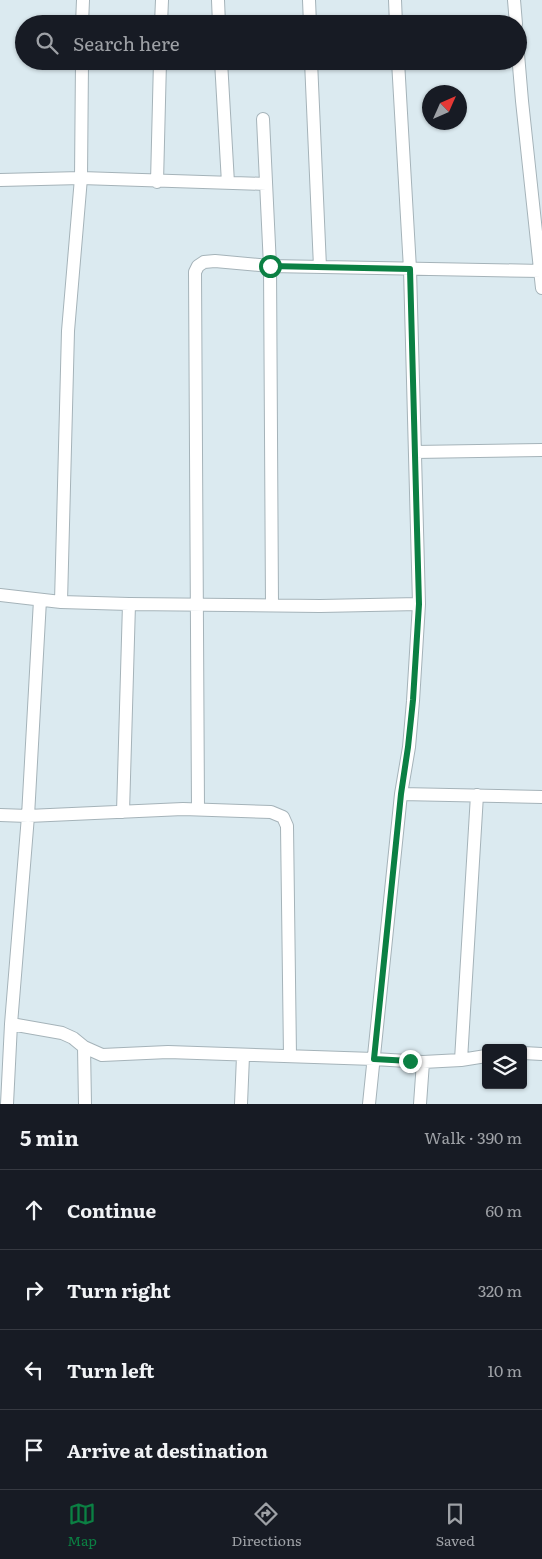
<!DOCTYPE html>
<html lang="en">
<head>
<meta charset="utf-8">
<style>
  :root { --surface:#171b24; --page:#242831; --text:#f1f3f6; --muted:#9ea1a6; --line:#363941; --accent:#0b8043 }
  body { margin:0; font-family:Literata,serif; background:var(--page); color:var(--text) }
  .controls { position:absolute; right:15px; bottom:15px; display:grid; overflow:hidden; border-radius:5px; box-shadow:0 1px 4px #0004 }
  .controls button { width:45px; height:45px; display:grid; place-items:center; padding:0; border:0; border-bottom:1px solid var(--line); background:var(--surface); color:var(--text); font:25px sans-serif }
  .compass { position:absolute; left:422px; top:85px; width:45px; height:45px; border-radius:50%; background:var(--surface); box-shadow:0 1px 4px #0004; rotate:45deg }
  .stop { position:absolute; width:15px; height:15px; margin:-11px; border:4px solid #0b8043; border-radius:50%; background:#fff }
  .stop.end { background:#0b8043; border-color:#fff; box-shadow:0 1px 5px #0008 }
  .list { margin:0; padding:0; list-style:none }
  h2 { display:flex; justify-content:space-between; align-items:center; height:65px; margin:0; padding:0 20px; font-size:21px }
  h2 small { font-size:16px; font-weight:400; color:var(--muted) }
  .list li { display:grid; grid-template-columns:32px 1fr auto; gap:15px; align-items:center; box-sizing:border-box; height:80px; padding:0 20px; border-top:1px solid var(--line) }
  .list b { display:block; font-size:19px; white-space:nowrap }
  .list em { font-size:16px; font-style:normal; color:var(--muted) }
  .icon { flex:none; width:28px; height:28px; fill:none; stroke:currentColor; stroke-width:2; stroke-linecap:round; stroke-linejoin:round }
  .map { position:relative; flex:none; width:542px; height:1104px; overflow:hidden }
  .search { position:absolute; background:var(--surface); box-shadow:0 1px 4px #0004; left:15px; right:15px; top:15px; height:55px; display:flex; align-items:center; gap:12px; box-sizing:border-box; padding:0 18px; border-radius:28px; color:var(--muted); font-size:19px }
  .sheet { height:385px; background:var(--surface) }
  nav { display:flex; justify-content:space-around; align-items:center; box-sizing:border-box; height:70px; border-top:1px solid var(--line); background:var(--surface); font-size:14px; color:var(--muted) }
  nav a { display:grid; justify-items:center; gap:2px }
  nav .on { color:var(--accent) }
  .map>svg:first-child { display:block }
</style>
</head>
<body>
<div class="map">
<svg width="542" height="1104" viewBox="0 0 542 1104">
  <rect width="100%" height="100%" fill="#dbeaf0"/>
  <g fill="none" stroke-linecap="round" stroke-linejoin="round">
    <g stroke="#a5b3b9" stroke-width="14">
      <path id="street" d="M218,0L219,24
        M309,0L310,24
        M395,0L396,24
        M514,0L516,24
        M82,24L83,0
        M161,24L162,0
        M518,54L522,101L542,288
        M221,61L228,183
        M311,61L320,267
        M263,119L270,266L272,605
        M0,180L81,178L266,184
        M157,182L160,61
        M415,452L542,450
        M0,595L61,602L129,604L320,606L419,604
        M61,602L68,331L81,178L82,61
        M401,794L542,797
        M198,809L195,272L198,266L204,262L215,261L270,266L542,271
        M123,812L129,604
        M0,815L28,816L183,809L271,812L283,817L287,826L290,1056
        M11,1024L62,1033L73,1038L84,1047L102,1055L168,1052L374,1059L423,1062L461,1060L486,1056
        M84,1047L85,1104
        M523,1053L542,1054
        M461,1060L477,795
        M7,1104L11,1024L28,816L40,600
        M241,1104L243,1056
        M369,1104L401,794L409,747L413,701L419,604L410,269L398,61
        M420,1104L423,1062"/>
    </g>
    <use href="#street" stroke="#fff" stroke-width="12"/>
  </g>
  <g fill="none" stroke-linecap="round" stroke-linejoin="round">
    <path stroke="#0b8043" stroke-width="6" d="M270,266L410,269L419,604L413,700L408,747L401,794L374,1059L410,1061"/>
  </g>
</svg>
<div class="controls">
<button><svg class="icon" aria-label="layers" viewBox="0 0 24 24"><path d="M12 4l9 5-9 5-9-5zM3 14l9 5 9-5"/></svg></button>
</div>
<svg class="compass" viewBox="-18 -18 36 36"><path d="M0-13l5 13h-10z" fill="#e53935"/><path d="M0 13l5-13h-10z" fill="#9ea1a6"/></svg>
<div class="stop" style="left:270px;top:266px"></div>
<div class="stop end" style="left:410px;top:1061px"></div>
<div class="search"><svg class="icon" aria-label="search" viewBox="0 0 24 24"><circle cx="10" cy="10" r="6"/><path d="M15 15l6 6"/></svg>Search here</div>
</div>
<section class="sheet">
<h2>5 min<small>Walk · 390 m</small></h2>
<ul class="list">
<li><svg class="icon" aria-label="ahead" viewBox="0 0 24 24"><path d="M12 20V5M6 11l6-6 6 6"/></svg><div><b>Continue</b></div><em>60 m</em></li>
<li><svg class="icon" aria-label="right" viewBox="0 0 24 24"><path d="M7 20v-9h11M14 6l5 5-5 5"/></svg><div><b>Turn right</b></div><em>320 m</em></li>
<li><svg class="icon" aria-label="left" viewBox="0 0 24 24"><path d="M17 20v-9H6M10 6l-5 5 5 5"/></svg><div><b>Turn left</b></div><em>10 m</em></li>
<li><svg class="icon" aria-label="arrive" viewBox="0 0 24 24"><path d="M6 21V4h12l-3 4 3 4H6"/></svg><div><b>Arrive at destination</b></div></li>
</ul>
</section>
<nav>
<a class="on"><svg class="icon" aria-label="map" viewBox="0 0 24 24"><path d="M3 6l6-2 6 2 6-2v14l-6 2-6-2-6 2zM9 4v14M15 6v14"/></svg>Map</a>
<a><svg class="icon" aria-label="directions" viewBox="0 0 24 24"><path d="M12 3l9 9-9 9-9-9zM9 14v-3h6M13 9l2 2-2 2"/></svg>Directions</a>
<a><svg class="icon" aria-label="saved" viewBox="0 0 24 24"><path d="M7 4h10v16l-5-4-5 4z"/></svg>Saved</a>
</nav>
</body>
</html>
